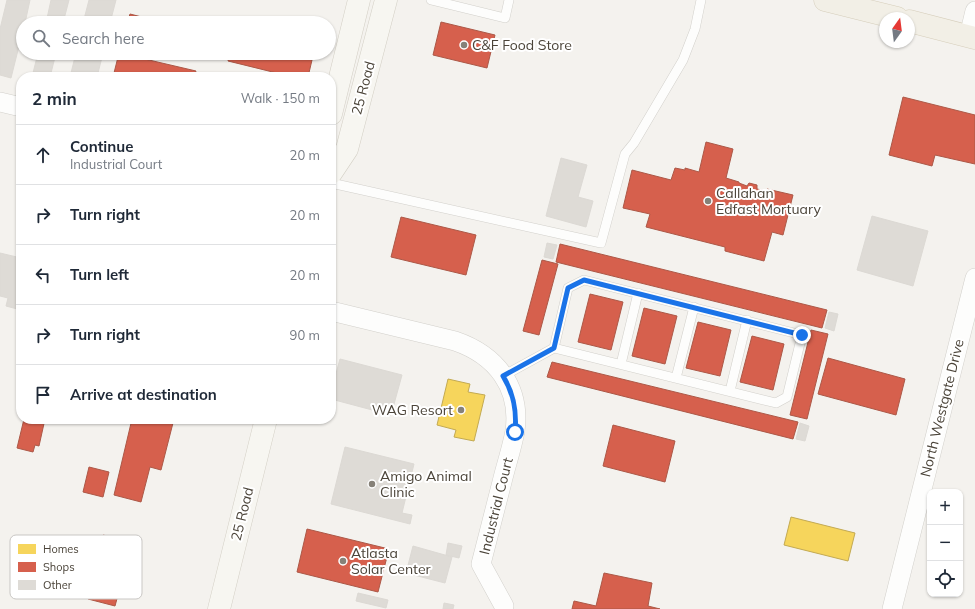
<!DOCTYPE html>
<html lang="en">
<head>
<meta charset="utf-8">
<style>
  :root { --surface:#fff; --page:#f6f6f7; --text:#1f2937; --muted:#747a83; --line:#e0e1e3 }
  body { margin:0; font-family:Mulish,sans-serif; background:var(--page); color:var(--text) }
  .controls { position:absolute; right:12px; bottom:12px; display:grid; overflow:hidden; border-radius:8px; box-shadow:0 1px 3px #0004 }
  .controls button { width:36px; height:36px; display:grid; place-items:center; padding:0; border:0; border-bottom:1px solid var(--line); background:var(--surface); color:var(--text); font:20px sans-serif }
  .compass { position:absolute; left:879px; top:12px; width:36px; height:36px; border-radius:50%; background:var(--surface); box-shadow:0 1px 3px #0004; rotate:14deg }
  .stop { position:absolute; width:12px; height:12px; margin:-9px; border:3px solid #1a73e8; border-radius:50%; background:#fff }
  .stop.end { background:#1a73e8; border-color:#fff; box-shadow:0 1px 4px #0008 }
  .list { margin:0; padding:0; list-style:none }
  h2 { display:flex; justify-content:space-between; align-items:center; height:52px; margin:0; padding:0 16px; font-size:17px }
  h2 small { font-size:13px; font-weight:400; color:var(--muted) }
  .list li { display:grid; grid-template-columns:26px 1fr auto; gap:12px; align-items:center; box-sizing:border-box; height:60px; padding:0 16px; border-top:1px solid var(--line) }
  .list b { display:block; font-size:15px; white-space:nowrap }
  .list p { margin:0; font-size:13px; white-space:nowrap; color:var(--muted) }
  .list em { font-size:13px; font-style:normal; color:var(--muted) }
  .icon { flex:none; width:22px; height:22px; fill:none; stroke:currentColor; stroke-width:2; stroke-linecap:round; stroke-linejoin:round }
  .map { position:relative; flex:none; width:975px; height:609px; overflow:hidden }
  .search { position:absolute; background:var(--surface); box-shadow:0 1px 3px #0004; left:16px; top:16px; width:320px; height:44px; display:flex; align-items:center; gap:10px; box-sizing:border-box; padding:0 14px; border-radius:22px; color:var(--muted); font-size:15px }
  .panel { position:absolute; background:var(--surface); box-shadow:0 1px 3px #0004; left:16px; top:72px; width:320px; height:352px; border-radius:16px }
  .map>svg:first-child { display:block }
</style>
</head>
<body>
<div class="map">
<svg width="975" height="609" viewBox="0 0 975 609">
  <rect width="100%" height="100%" fill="#f4f2ee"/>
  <path fill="#f6d55c" stroke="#c3aa52" d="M448,379L470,384L468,392L485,395L474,441L454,437L456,430L437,425Z
    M791,517L855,533L848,561L784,545Z"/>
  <path fill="#d6604d" stroke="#ac5847" d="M130,14L165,23H127Z
    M441,22L495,35L487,68L433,55Z
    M119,53L196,71L194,77H113Z
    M184,53H202L201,57Z
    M230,53H285L312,60L308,77H293L228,61Z
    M903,97L975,115V164L935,155L932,166L889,155Z
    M706,142L733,149L726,178L739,182V183L747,186L749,183L757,185V189L766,191L767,189L793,195L783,235L772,232L764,261L725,251V247L646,227L650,214L623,208L632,170L671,180L675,168L685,170V168L699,172Z
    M401,217L476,235L466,275L391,257Z
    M560,244L827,310L822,328L556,262Z
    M542,260L558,264L539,335L523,331Z
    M590,294L623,302L611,350L578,342Z
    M644,308L677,316L665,364L632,356Z
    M698,322L731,330L720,376L686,368Z
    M811,330L828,334L807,419L790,415Z
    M752,336L784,344L773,390L740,382Z
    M828,358L905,379L896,415L818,394Z
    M552,362L798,422L793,439L547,377Z
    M24,419H45L39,446L35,445L33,452L17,448Z
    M132,419H174L161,470L150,467L141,502L114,495Z
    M613,425L675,441L665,482L603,466Z
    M89,467L109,472L103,497L83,492Z
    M307,529L389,549L378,592L297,572Z
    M103,535L129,541L116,594L118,595L115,606L88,599Z
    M604,573L652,583L648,606L660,609H572L574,601L596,606Z"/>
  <path fill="#dedbd6" stroke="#dcd9d4" d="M7,0H30L25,23H23V30L11,78L0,75V29Z
    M51,0H69L63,23H46Z
    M89,0H116L110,23H83Z
    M38,53H56L50,77H32Z
    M76,53H103L97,77H70Z
    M561,158L587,165L578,197L593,201L586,227L546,216Z
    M872,216L928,231L913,286L857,270Z
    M547,243L557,245L553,259L544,257Z
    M0,253L21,258V310L6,306L8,298L0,296Z
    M829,312L838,314L834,331L825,328Z
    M340,359L402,375L391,415L331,399V392Z
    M800,423L809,426L805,441L796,439Z
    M345,447L414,464L402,513L412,515L410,524L331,504Z
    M448,543L462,546L459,558L446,555Z
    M413,546L452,557L445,583L406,573Z
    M358,593L388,600L386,608L356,601Z
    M444,603L454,605L453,609H443Z"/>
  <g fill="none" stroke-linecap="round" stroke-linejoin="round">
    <g stroke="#d2d0cb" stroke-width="10">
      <path id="lane" d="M431,0L505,18L509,0
        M331,183L601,243L625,154L634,143L683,60L695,29L701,0
        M621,364L638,293
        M503,376L554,348L568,288L584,280L802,335L787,397L776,403L554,348
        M676,378L694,307
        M730,391L747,320"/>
    </g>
    <g stroke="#d2d0cb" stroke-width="20">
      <path id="street" d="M969,36L975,11
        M0,102L21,107
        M331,311L455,341C496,355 521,387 515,431C512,448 506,465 502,482C495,509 488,537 481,564L504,606
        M892,609L975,278"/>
    </g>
    <g stroke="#d3cfc5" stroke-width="23">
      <path id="secondary" d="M331,114L359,0
        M331,173L347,149L386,0
        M219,609L266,419"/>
    </g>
    <g stroke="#d6cebb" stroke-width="23">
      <path id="primary" d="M825,0L897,18
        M909,21L975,38"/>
    </g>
    <use href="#lane" stroke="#fdfdfc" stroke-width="9"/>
    <use href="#street" stroke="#fdfdfc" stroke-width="19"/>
    <use href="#secondary" stroke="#f7f6f1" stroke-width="22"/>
    <use href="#primary" stroke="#f2efe6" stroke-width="22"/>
  </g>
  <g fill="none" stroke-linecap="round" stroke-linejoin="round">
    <path stroke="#1a73e8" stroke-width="5" d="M515,432C517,411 514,394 503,376L554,348L568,288L584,280L802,335"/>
  </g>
  <g fill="#868178" stroke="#fff" stroke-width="1.5">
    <circle cx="464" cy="45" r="4"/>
    <circle cx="708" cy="201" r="4"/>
    <circle cx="461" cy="410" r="4"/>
    <circle cx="372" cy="484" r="4"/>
    <circle cx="343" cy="561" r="4"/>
  </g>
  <g text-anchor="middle" stroke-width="4" stroke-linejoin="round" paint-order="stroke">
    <g font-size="14" fill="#4b4439" stroke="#fff" text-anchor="start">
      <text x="472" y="50">C&amp;F Food Store</text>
      <text x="716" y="198">Callahan<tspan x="716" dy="16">Edfast Mortuary</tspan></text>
      <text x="453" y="415" text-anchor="end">WAG Resort</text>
      <text x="380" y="481">Amigo Animal<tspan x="380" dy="16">Clinic</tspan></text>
      <text x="351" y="558">Atlasta<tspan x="351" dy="16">Solar Center</tspan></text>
    </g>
    <g font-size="14" fill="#4b4439" stroke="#fff">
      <text transform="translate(363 88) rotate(-75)" y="5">25 Road</text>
      <text transform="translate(942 408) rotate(-76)" y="5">North Westgate Drive</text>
      <text transform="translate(496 506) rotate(-76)" y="5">Industrial Court</text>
      <text transform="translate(242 514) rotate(-76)" y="5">25 Road</text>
    </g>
  </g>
  <rect x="10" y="535" width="132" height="64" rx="6" fill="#fff" stroke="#c9c7c4" stroke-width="1"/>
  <rect x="18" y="544" width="18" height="10" fill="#f6d55c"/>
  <rect x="18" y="562" width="18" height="10" fill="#d6604d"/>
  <rect x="18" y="580" width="18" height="10" fill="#dedbd6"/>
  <g font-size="11" fill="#4b4439">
    <text x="43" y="553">Homes</text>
    <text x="43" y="571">Shops</text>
    <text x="43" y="589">Other</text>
  </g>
</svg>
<div class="controls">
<button>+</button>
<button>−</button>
<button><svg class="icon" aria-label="locate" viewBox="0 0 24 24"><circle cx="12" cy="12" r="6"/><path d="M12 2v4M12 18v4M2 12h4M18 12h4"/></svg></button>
</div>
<svg class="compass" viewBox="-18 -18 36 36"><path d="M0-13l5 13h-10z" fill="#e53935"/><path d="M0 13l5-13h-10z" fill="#747a83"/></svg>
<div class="stop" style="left:515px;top:432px"></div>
<div class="stop end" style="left:802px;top:335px"></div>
<div class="search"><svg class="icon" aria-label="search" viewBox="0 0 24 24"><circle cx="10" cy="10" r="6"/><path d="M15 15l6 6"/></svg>Search here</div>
<section class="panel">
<h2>2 min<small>Walk · 150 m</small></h2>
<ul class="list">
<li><svg class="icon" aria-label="ahead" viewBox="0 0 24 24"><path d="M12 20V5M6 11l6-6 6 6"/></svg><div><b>Continue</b><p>Industrial Court</p></div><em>20 m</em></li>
<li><svg class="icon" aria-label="right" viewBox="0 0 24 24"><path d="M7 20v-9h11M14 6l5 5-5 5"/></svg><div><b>Turn right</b></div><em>20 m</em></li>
<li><svg class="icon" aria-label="left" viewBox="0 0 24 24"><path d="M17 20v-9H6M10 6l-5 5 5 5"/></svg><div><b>Turn left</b></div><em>20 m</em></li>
<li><svg class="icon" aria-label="right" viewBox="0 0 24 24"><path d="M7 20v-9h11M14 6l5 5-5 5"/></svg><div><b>Turn right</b></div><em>90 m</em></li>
<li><svg class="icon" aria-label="arrive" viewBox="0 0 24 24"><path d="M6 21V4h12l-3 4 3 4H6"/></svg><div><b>Arrive at destination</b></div></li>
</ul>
</section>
</div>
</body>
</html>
